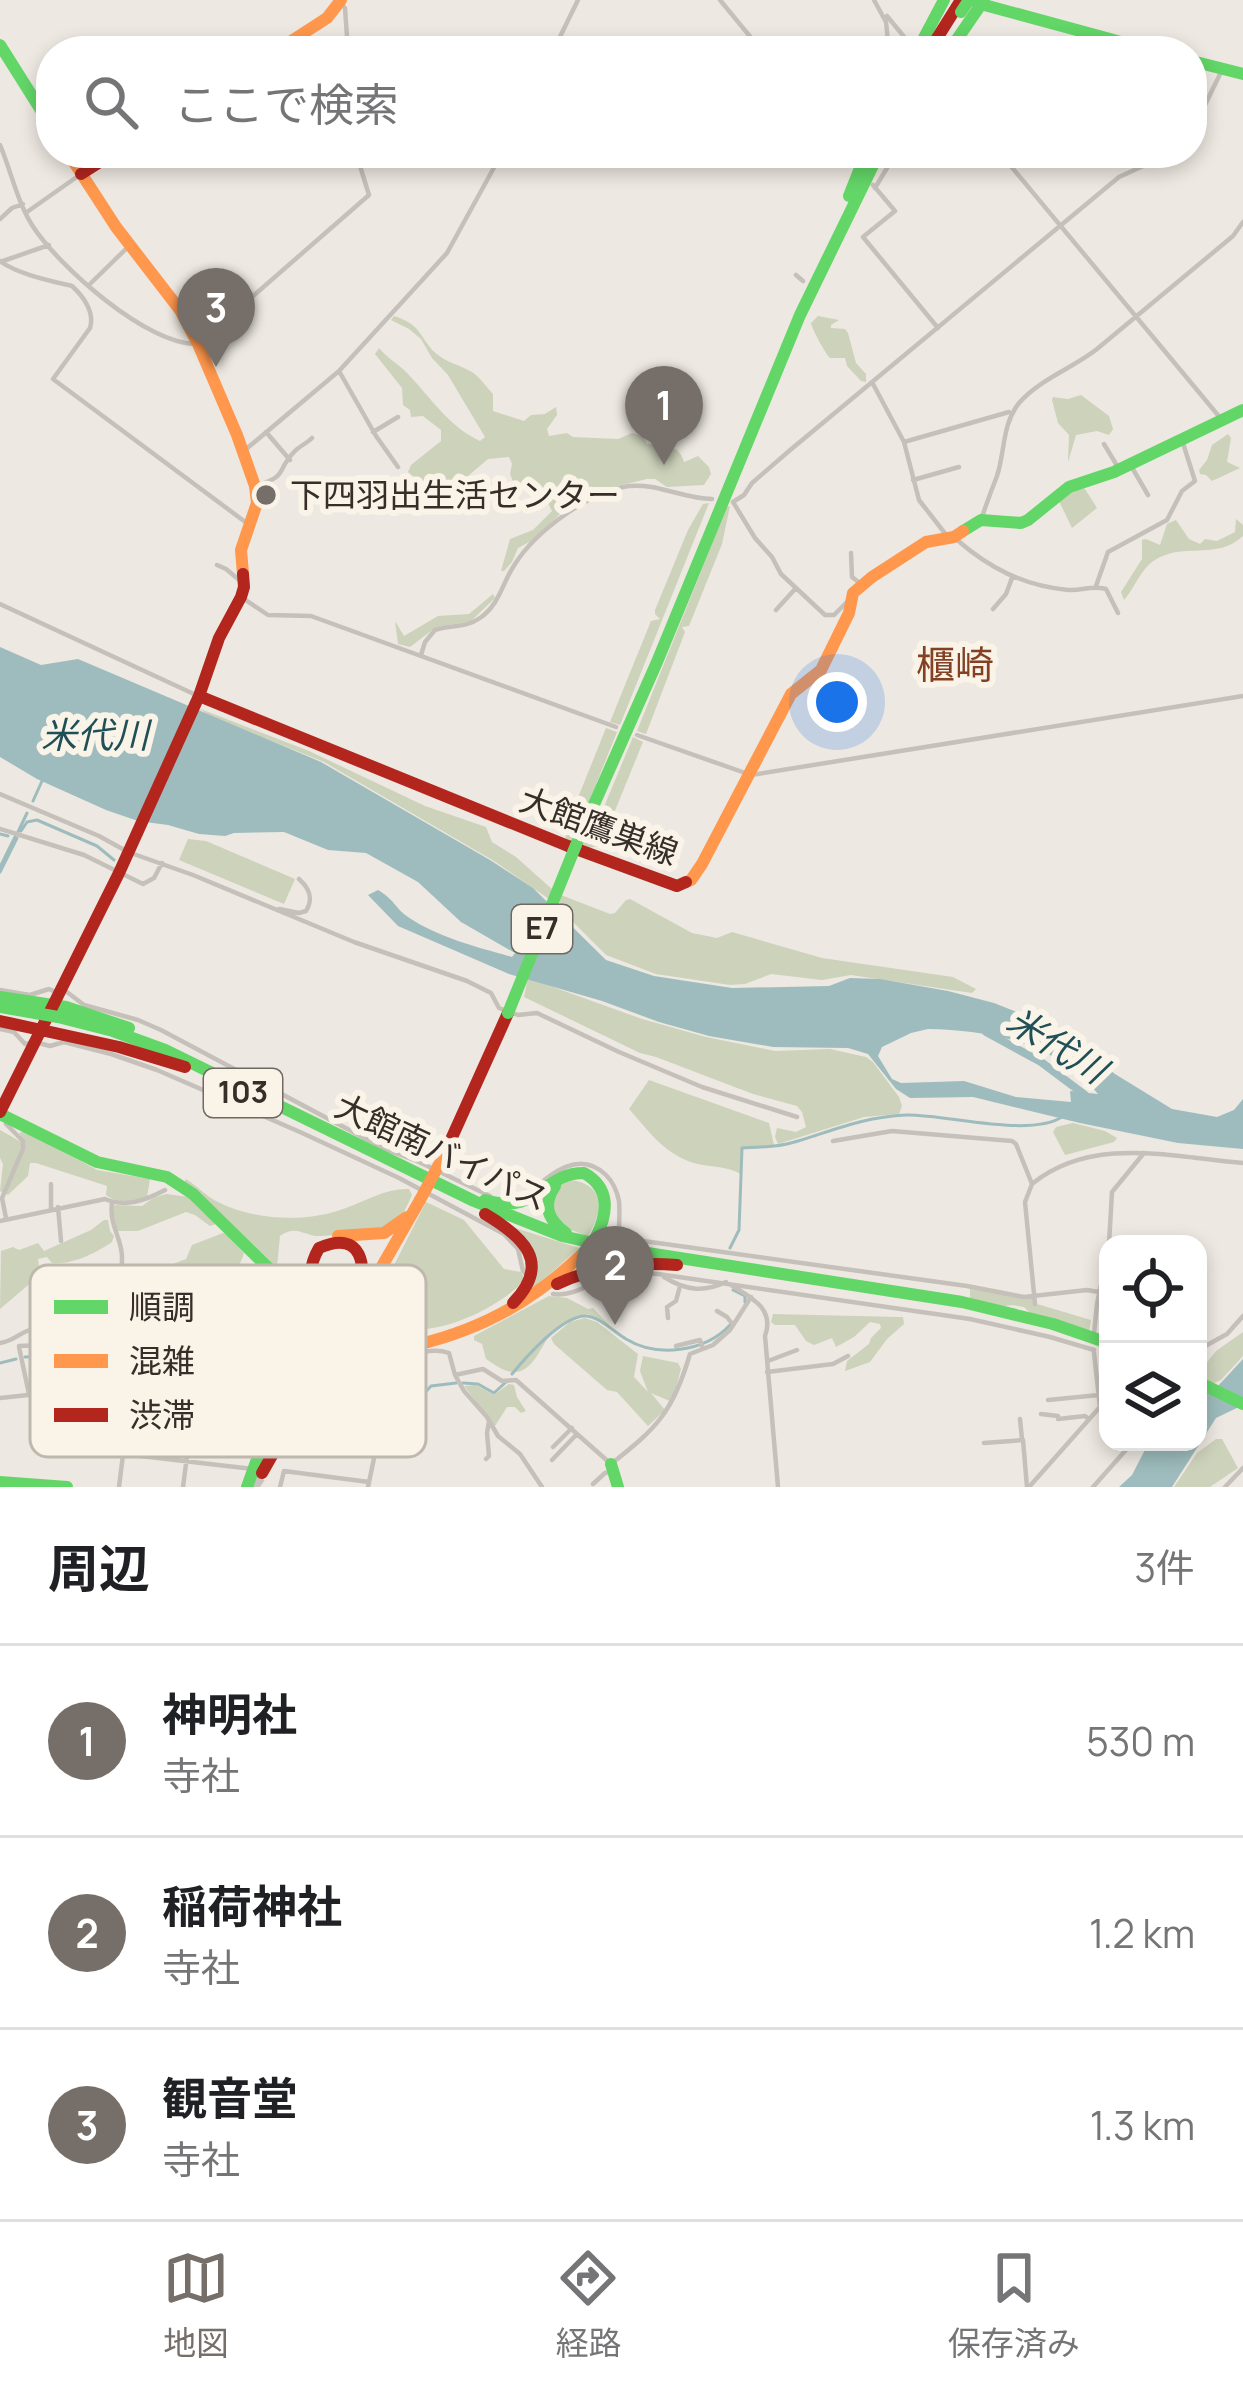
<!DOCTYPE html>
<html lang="ja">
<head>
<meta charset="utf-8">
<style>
  :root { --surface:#fff; --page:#f2f2f2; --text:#202124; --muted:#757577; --line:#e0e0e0; --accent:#766f69 }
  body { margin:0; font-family:Manrope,"Noto Sans JP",sans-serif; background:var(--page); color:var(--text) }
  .controls { position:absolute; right:36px; bottom:36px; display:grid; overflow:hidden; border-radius:24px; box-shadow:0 6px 18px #0003 }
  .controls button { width:108px; height:108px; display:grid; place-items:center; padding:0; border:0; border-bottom:3px solid var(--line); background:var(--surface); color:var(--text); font:60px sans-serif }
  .you { position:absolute; left:837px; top:702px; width:42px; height:42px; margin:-30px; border:9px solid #fff; border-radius:50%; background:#1a73e8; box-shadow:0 0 0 18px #1a73e833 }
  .badge { display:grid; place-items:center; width:78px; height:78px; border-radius:50%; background:var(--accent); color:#fff; font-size:39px; font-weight:700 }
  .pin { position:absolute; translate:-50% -99px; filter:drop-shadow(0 3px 6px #0008) }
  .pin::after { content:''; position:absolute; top:63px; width:42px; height:36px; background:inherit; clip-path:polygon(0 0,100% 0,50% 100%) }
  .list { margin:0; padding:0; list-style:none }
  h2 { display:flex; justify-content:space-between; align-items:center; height:156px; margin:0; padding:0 48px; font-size:51px }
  h2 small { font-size:39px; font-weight:400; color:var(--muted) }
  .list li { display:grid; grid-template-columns:78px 1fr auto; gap:36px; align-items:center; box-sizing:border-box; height:192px; padding:0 48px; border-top:3px solid var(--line) }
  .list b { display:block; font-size:45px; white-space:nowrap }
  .list p { margin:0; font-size:39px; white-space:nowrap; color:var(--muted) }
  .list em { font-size:39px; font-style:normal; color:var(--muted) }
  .icon { flex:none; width:66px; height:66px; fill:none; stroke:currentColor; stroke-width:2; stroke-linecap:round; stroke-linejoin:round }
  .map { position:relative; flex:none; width:1243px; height:1487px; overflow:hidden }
  .search { position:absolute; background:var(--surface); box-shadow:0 6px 18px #0003; left:36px; right:36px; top:36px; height:132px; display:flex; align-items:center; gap:30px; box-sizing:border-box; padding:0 42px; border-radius:48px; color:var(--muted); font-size:45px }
  .sheet { height:732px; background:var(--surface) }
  nav { display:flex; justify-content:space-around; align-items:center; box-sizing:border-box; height:168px; border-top:3px solid var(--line); background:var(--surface); font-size:33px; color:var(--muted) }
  nav a { display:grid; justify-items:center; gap:6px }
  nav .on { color:var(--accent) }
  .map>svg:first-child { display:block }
</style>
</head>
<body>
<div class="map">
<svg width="1243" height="1487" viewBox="0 0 1243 1487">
  <rect width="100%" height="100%" fill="#ede8e1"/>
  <path fill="#cdd2bb" d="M394,316C424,325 419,340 438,355C448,363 462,366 472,372C480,377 487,388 493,394V411L524,421L531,415L545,414L556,407L557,415L547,429L549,436L567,433L573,437L618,439L632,433L643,436L647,444C664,445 679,444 684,462L698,456L709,467L711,474L704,485L667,487L655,479H647L613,487L569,505L535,539L518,548L512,562L504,571H501L510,539L533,530L552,511L541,489H516L510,474L512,464L509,457L488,459L442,498H438L408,472L411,465L441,441V430L423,416L411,417L410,410L403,405L402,388L375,354L379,348C388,359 399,364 408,374C432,399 448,426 480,441L485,437L448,375L432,358L421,339L409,329L391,320Z
    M818,316L839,320L831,325V328L845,329L848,333L856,363L866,374V382L861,381L847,366L845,358H830C825,353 812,329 811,323Z
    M1081,395L1109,416L1113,429L1109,435L1097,431L1076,435L1068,462L1069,435L1058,423L1052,400L1053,397L1068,399Z
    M1228,434L1231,438L1227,462L1240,468L1212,481L1206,475L1200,474L1199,470L1207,460L1212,445Z
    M1074,487L1085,489L1097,508L1072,528L1058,499Z
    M709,503L620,725L610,722L651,621L660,619L655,614V610L688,530L703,504Z
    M730,506L722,544L689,626L682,627L685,632L646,734L637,731L727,507Z
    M1236,519L1243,525V536C1215,562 1182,540 1152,562C1140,571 1134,589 1124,600L1121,592L1142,559V540L1146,539L1160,545L1167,524L1176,520L1189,539L1200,544L1205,539L1217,541L1235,532Z
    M493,594L495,598L471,621L435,628L410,647L398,644L395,621L404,636L438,616L469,614Z
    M198,708L309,751L425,806L486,827L492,842L516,857L553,890L549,899L494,861L324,762L210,716Z
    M606,728L617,732L572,844L566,841L565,830Z
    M633,737L643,742L601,845L586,849L580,847L587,830L594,831Z
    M188,839L206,841L295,879L284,904L179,860Z
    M561,895L610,914L615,913L626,900L630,899L692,933L717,938L732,932L822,958L953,977L976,989L972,993L851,975L822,980L771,974L745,984L730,985L656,974L606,955L559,908Z
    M528,978L642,1019L706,1037L775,1051L830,1049L866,1057L873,1062L899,1097L902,1106L899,1114L864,1117L778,1144L775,1137L777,1128L796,1132L806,1127L802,1112L797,1106L753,1094L656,1057L640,1053L524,997Z
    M649,1080L769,1123L774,1145L742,1148L741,1174C725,1165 711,1168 694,1163C664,1154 649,1131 629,1109Z
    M1073,1123L1105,1131L1117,1138L1114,1142L1065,1155L1053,1132L1056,1127Z
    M0,1130L23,1143L25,1141L19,1133L25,1131L97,1170L150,1179L147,1197C135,1202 117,1204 106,1195L107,1186L36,1163H30L28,1176L8,1195L0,1191L3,1164L0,1158Z
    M186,1179C196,1185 205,1195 216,1201C253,1221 308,1223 346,1208C368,1200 386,1188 409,1189L412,1195C407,1206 401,1220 391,1226C384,1230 323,1237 315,1236C300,1233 295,1226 280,1236L277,1266H273L184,1182Z
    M571,1180C606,1185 603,1212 588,1236L562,1227L552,1216C551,1197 552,1186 571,1180Z
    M166,1194L189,1197L216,1224L210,1226L195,1215L186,1212L138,1231H116L113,1207L115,1205L142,1206L153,1198Z
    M426,1202L464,1220L504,1269L521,1272L525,1279C504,1306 426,1345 393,1323C390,1321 383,1311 381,1308L384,1285Z
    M104,1220H108L110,1231L114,1236L112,1242C96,1253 72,1265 52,1263L47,1257L38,1259L40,1275L0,1309L1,1251L13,1247L19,1250L38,1243L44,1251L91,1230Z
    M515,1228L579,1248L531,1291L535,1277Z
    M223,1233L227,1234L244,1253C236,1283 213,1274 191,1271C184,1270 177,1271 170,1270L173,1264L186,1259L192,1245Z
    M970,1289L1033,1297L1037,1304L1091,1320L1089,1332L1033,1316L1024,1307L1012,1305L1000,1307L970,1300Z
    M549,1296L567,1298L588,1309L593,1308L610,1326L588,1314C575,1316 563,1321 553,1331C542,1343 533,1374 513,1372C504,1372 494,1364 486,1359L482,1344L474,1340V1336Z
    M773,1314L899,1317H903L904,1324L887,1339L870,1362L845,1371L847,1361L869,1344L871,1338L881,1328L880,1324L870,1322L854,1337L836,1347L832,1338L814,1345L806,1341L795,1325H775L771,1322Z
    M585,1318L597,1322L638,1354L634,1377L648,1392L640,1371L643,1356L678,1363L681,1369L672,1402L651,1393L665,1410L648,1426L617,1392L607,1390L554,1344L551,1338L570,1322Z
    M1243,1332V1356L1221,1380L1212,1384L1200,1377V1371L1216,1351Z
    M509,1384L514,1385L517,1397L526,1411L521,1413L515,1407H507L495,1426L464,1386L476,1385L494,1395Z
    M1216,1439H1222L1238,1468L1210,1487H1174L1197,1453Z"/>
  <path fill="#9ebcbd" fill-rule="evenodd" d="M0,647L41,665L78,659L321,762L490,860L533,888L606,960L654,976L732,988L829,986L850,978L880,979L948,991L994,1003L1042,1022L1068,1038L1115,1074L1172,1109L1217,1117L1234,1110L1243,1099V1149L1178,1143L1080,1123L973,1097L910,1098L896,1089L868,1054L848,1048L773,1047L709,1036L659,1022L602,1001L509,974L398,926L368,895L378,890C395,900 395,908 408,917C437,937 477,947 512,957L515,953L461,922L418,882L366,853L328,850L284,832L234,833L225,836L199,834L168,825L138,821L106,810L37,779L0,757ZM928,1029C990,1030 1057,1043 1098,1094L1070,1091L1071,1102L1016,1097L964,1081L901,1083L892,1079L878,1056L882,1047L911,1033Z
    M1243,1359V1405L1216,1418L1172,1487H1119L1132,1475L1149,1442H1198V1393L1218,1386Z"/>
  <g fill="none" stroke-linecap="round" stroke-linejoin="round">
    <path stroke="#9ebcbd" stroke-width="3" d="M33,801L42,781
      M21,831L27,822L37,820L97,846L114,860
      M18,832L27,813
      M0,834L8,836
      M0,867L15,837
      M0,872L17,838
      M730,1248L739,1230L742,1148C761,1147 780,1147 798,1141C837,1129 864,1117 906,1115C946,1114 1028,1138 1062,1117
      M733,1290L745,1296V1302
      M208,1321C213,1324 220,1326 225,1330C242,1342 240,1353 265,1343
      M179,1323L193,1317L204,1319
      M25,1357C42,1355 40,1358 53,1363C60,1366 93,1367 101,1365C124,1358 138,1339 160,1330
      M0,1363L16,1359
      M512,1374C526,1357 562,1316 585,1316C599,1316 614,1332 626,1339C657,1358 705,1352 730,1325
      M350,1381L419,1399L431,1386L456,1383
      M463,1383L478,1384L494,1393L506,1382"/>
    <path stroke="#9ebcbd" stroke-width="8" d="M986,1032L1041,1062L1085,1095"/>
    <path stroke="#c8c3bc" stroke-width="12" stroke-dasharray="12 6" stroke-linecap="butt" d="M253,1487L262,1473"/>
    <path stroke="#c5c0ba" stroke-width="4.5" d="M720,0L762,51
      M874,0L886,22L889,51
      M341,4L345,8L348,51
      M887,16L910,44L908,51
      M553,51L578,0
      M1192,122L1204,107L1222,70
      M0,145C11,171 17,201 32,225C58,266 148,346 198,344L369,195L356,153
      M847,153L855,163
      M1000,153L1222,420
      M873,185L895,211L863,237L938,328
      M875,188L896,153
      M27,212L81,174
      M0,219L12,208L23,204
      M0,261C17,274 51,281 72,286C83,296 95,312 90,328L53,379L248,524
      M3,261L49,245
      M796,275L803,281
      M91,283L130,245
      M339,371L376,436L398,467
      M872,382L904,442L919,500L947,536
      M266,432L290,460
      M373,432L398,417
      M904,442L1009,412
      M1104,444L1119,469
      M245,450L339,371L447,253L502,153
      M1130,464L1148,495
      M913,480L959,467
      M255,486C291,475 274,472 295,451C300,446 307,443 312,438
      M981,520C986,505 991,491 997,476C1005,452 1002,424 1019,403C1040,379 1073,368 1097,349L1233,236L1243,222
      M956,539C989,568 1024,586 1068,590C1083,591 1091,585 1106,589L1118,613
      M851,553L852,577L861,584
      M217,565L226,569L244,584
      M1096,586L1108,552L1167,520L1182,491L1195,481L1182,440
      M241,597L268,615L311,616L616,727
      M848,601L834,615H825L781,574L772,557L755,538L733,502L744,495L752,483L789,451L1119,177L1152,162L1162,153
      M0,604L196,695
      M993,609L1006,594L1012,578
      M776,610L796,588
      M421,655L425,642L435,630C450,625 466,628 480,618C500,604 502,583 515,564C536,531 590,491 629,486C657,483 684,499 712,499
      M637,735L751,775L1243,696
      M0,794L99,836L128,852L193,875L354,942L467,981L491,993L499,1008L518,1015L537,1013L619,1052L702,1087L797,1117
      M0,829L84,855L143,884L154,878L162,863
      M279,909L299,913L306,911C314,898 309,888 299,879
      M63,989L84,1005L138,1020L161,1030L387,1150L417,1161L490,1196
      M0,990L30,995L49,989L60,994
      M0,1029L14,1032L25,1044L35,1042L50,1046L64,1042L111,1054L157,1070L300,1132L399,1178L504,1234L518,1249L523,1271L529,1277
      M833,1141L892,1131L1012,1141L1016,1144L1032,1184C1092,1135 1172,1157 1243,1163
      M51,1184V1208
      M1032,1184L1025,1202L1035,1304
      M530,1192C551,1174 579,1149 606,1175C613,1182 617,1191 619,1201C620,1211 619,1221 619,1230L629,1239L967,1286L1024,1297L1087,1290L1099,1292
      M112,1203C109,1225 121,1236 122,1256C122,1268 121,1276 124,1288
      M58,1207L61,1241
      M6,1218L2,1198L23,1149V1141L6,1124
      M0,1221L105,1199C126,1208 146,1200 165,1190
      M1109,1244L1112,1192L1144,1153
      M664,1277C685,1290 703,1293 726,1282
      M53,1283L63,1303
      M229,1285L247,1290
      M731,1285C752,1298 775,1309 765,1336L778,1487
      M133,1292L134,1310
      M553,1294C574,1297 590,1283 609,1277C625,1272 642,1273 658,1274L970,1319L1050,1337L1094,1350
      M163,1300L184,1287L218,1293L239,1302L247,1290L272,1275
      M717,1311L727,1317L733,1325
      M171,1318L189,1306L231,1320L251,1336L262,1335
      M668,1318L667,1307L676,1301L680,1286
      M203,1333L208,1311
      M1094,1333L1097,1304L1108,1252
      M0,1343C13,1341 15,1336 27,1331C56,1320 47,1333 64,1302C88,1291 127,1281 150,1298L163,1300L173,1323
      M19,1346L42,1345L78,1350L118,1341L173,1323L203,1333L183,1487
      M676,1346L700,1340L702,1346
      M19,1347L29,1394
      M1198,1350L1227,1334L1243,1316
      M167,1352L166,1331L178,1326
      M1094,1353L1100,1407
      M768,1361L797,1350
      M767,1372L833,1364L848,1356
      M455,1375L483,1369L502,1381L516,1380L611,1464C657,1428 673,1412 690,1354L713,1345L730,1330L751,1297
      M0,1398L131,1384L280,1405
      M1048,1400L1099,1395
      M322,1410C349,1371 365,1363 410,1355C425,1352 435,1348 449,1353L455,1375L464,1391L487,1417L498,1436L520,1454L542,1487
      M323,1410L383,1417
      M1041,1414L1058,1416
      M1020,1419L1022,1439
      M1058,1419L1085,1416L1089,1419
      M193,1427L265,1437
      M304,1440L377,1450
      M984,1443L1023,1440L1027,1487
      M553,1447L572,1428
      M123,1454L253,1469
      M486,1459L489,1456L487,1433L489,1421
      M552,1460L577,1434
      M593,1484L605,1473L613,1471
      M119,1487L134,1366
      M280,1487L284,1471L369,1482
      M368,1487L390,1382
      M1029,1487L1108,1398
      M1093,1487L1133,1442
      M1225,1487L1243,1468"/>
    <path stroke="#63d668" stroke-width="12" d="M977,3L1154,51
      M0,45L51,126
      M917,51L944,0
      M949,51L984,0
      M1192,61L1243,74
      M849,196L866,153
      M963,531L981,520L1021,523L1028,520L1069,487L1114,472L1243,410
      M576,845L657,662L800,315L879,153
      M0,997L66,1007L129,1028
      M0,1007L41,1014
      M58,1017L113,1031L165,1050L474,1201L562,1236L622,1249L962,1302L1053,1324L1108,1343
      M0,1114L97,1162L167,1177L193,1194L303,1302L315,1329L313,1349L265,1437L247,1487
      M555,1186C542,1205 548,1220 566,1233
      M485,1200C539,1216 541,1173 584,1173C611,1188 608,1213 596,1237
      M382,1280C370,1316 383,1328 418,1334
      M1198,1382L1243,1404
      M611,1464L618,1487
      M0,1482L67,1487"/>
    <path stroke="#ff974d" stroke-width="12" d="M276,51L327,18L341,0
      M68,153L116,227L180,310L198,344L237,435L255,486L257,503L241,550L243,574
      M686,882L691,880L702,864L791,694L821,670L849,613L853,593L872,577L926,542L954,537L963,531
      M338,1236L384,1233L407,1217
      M319,1376L420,1200
      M276,1449C294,1422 308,1386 336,1367C359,1351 389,1351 416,1345C481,1330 537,1299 584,1252"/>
    <path stroke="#b3261e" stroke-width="12" d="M929,51L961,0
      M81,174L114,153
      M199,696L568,846L677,886L686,882
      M0,1021L119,1047L185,1067
      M0,1112L119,873L199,696L219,638L241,597L244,587L243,574
      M444,1155L508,1013
      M485,1214C524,1237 552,1263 513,1303
      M557,1284C596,1266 634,1262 677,1265
      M343,1321C317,1300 300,1281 319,1248C363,1229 368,1266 357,1300
      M361,1332L389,1339H413
      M262,1473L278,1445"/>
    <path stroke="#c5c0ba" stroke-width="4.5" d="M292,1406L318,1409"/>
    <path stroke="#63d668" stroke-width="12" d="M961,12L969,0
      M508,1013L576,845
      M41,1014L58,1017
      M584,1252L596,1237"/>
    <path stroke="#ff974d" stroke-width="12" d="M420,1200L444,1155
      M341,1324L359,1335"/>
  </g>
  <circle fill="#766f69" stroke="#f9f3e8" stroke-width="4.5" cx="266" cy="495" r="12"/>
  <g text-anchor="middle" stroke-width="12" stroke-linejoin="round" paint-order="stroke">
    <g fill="#f9f3e8" stroke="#706962" stroke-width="3">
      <rect x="512" y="905" width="60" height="48" rx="9"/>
      <rect x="204" y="1069" width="78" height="48" rx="9"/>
    </g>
    <g font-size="30" font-weight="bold" fill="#362e28">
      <text x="542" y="939">E7</text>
      <text x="243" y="1103">103</text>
    </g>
    <g font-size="33" fill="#362e28" stroke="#f9f3e8" text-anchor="start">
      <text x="290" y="507">下四羽出生活センター</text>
    </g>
    <g font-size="33" fill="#362e28" stroke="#f9f3e8">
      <text transform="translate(599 826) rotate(20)" y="12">大館鷹巣線</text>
      <text transform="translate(442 1152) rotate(25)" y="12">大館南バイパス</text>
    </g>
    <g font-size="36" font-style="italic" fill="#1f5057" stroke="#f9f3e8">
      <text x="95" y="748">米代川</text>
      <text transform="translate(1057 1045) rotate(32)" y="13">米代川</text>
    </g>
    <g font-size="39" fill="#844023" stroke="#f9f3e8">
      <text x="955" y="679">櫃崎</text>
    </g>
  </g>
  <rect x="30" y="1265" width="396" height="192" rx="18" fill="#f9f3e8" stroke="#beb8ae" stroke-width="3"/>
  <rect x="54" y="1300" width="54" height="14" fill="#63d668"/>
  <rect x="54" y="1354" width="54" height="14" fill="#ff974d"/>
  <rect x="54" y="1408" width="54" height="14" fill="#b3261e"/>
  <g font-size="33" fill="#362e28">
    <text x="129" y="1319">順調</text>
    <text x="129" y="1373">混雑</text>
    <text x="129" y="1427">渋滞</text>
  </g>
</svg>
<div class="controls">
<button><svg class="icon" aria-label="locate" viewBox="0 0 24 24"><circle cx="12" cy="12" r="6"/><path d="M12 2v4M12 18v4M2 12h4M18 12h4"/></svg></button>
<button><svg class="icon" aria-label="layers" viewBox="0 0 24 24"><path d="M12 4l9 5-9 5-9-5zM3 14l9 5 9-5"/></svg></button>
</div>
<div class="you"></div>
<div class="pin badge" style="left:664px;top:465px">1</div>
<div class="pin badge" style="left:615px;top:1325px">2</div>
<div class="pin badge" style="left:216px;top:367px">3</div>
<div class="search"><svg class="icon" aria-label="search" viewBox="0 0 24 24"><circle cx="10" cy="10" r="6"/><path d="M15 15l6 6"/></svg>ここで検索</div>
</div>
<section class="sheet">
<h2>周辺<small>3件</small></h2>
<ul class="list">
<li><span class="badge">1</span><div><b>神明社</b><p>寺社</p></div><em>530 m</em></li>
<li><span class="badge">2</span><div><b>稲荷神社</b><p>寺社</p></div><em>1.2 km</em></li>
<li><span class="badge">3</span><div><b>観音堂</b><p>寺社</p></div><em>1.3 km</em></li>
</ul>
</section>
<nav>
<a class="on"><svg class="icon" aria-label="map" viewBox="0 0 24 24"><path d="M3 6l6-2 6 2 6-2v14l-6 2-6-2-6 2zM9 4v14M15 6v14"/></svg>地図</a>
<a><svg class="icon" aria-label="directions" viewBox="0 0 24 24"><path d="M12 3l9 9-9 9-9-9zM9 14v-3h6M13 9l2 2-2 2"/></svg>経路</a>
<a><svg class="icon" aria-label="saved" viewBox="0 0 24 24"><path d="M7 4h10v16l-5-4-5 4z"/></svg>保存済み</a>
</nav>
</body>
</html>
